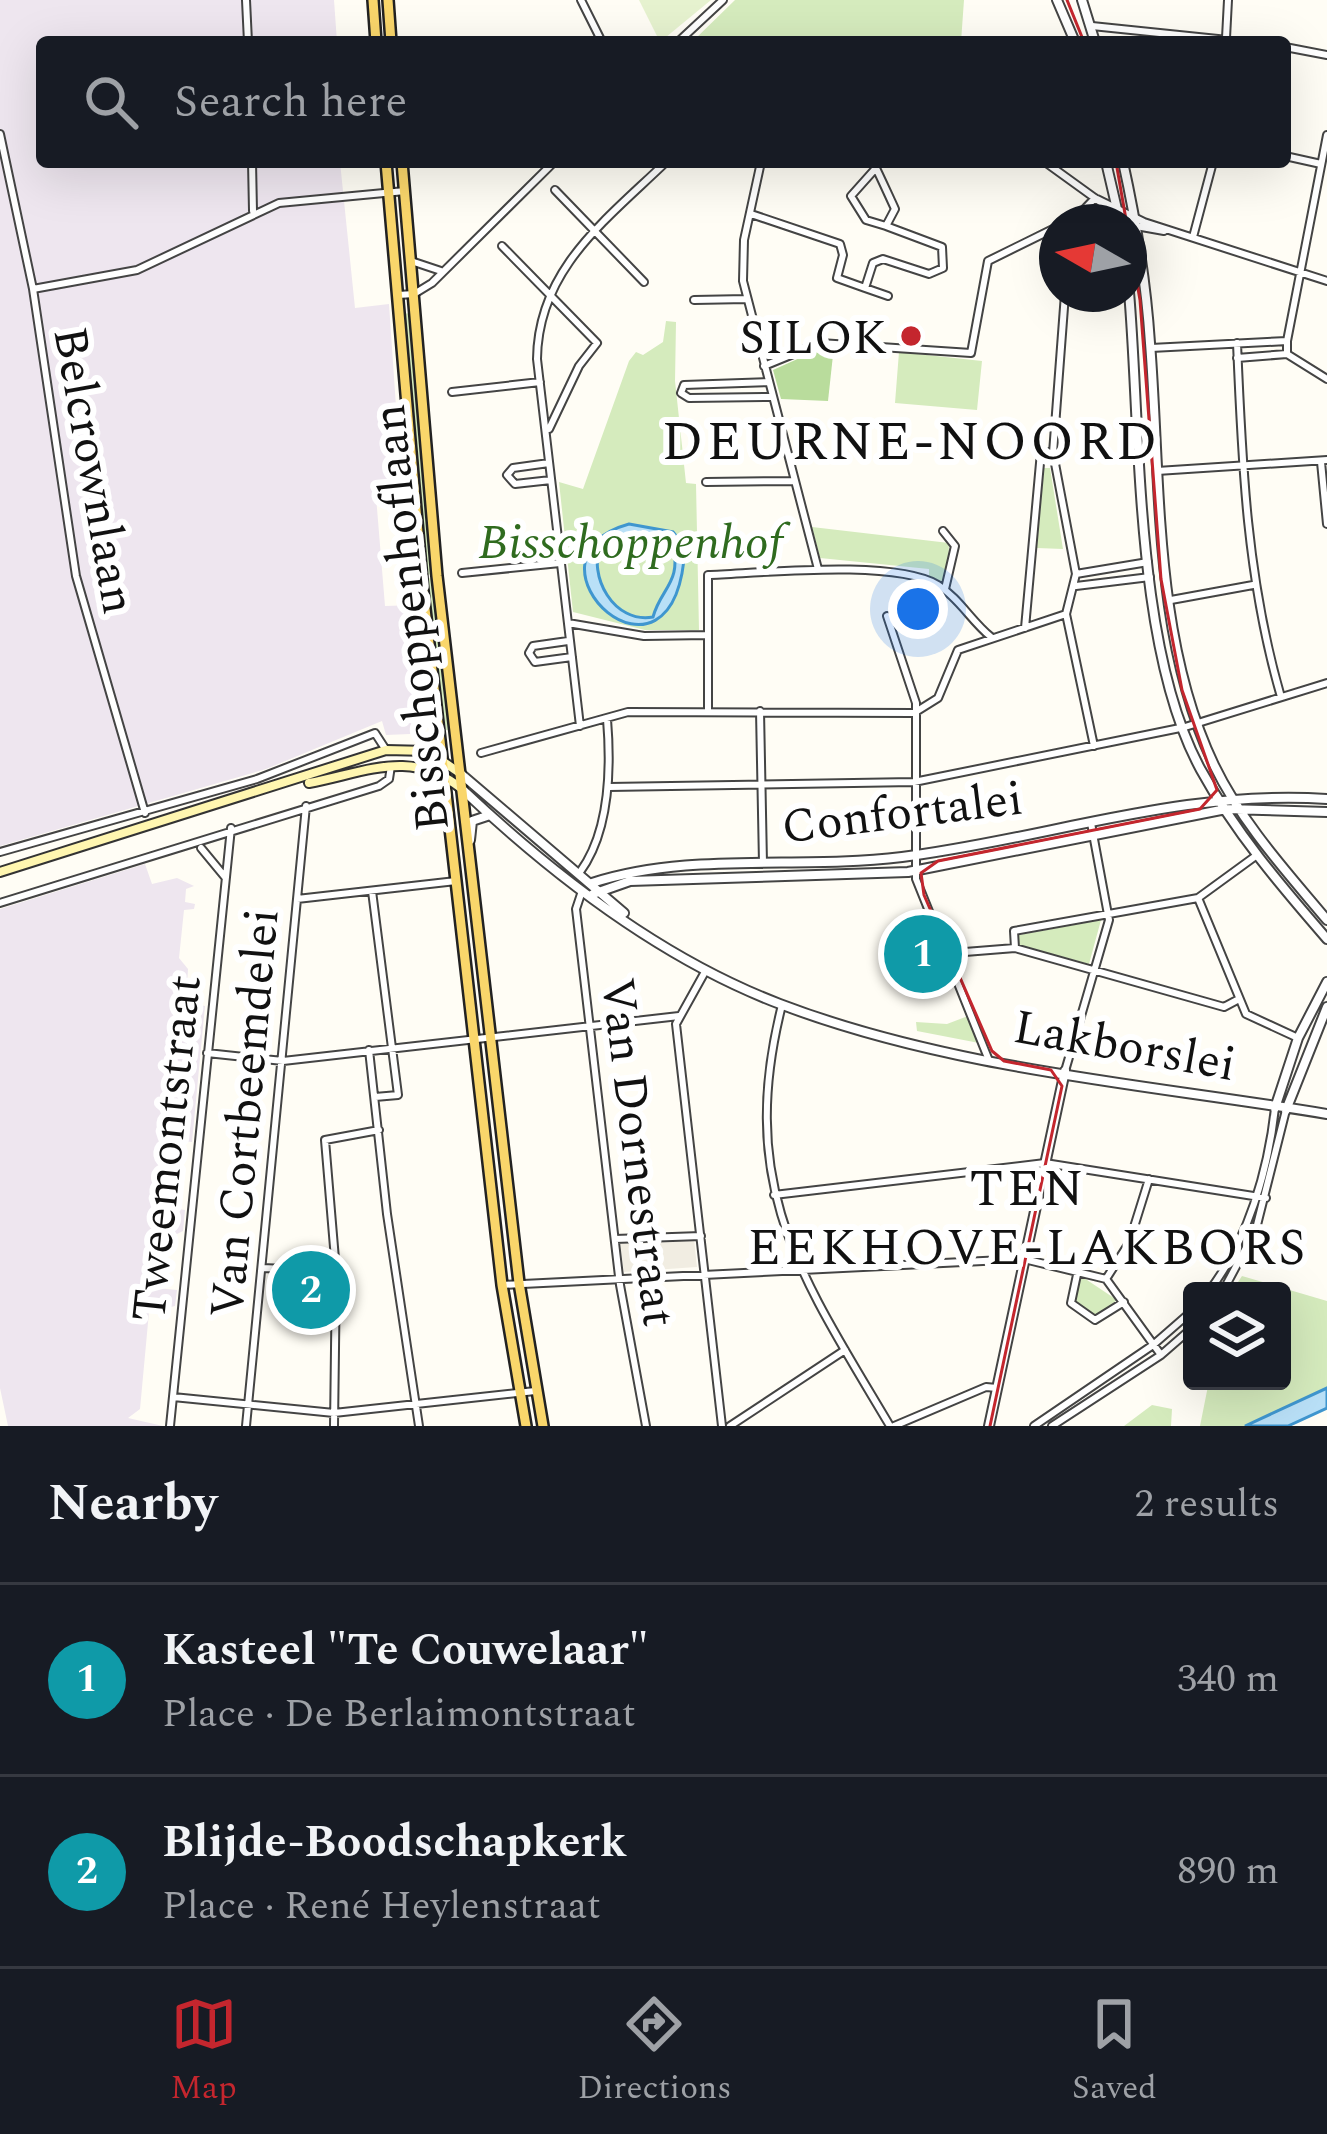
<!DOCTYPE html>
<html lang="en">
<head>
<meta charset="utf-8">
<style>
  :root { --surface:#171b24; --page:#20242c; --text:#f1f3f6; --muted:#9ea1a6; --line:#363941; --accent:#c4262e }
  body { margin:0; font-family:Spectral,serif; background:var(--page); color:var(--text) }
  .controls { position:absolute; right:36px; bottom:36px; display:grid; overflow:hidden; border-radius:12px; box-shadow:0 12px 48px #0002 }
  .controls button { width:108px; height:108px; display:grid; place-items:center; padding:0; border:0; border-bottom:3px solid var(--line); background:var(--surface); color:var(--text); font:60px sans-serif }
  .compass { position:absolute; left:1039px; top:204px; width:108px; height:108px; border-radius:50%; background:var(--surface); box-shadow:0 12px 48px #0002; rotate:279deg }
  .you { position:absolute; left:918px; top:609px; width:42px; height:42px; margin:-30px; border:9px solid #fff; border-radius:50%; background:#1a73e8; box-shadow:0 0 0 18px #1a73e833 }
  .badge { display:grid; place-items:center; width:78px; height:78px; border-radius:50%; background:var(--accent); color:#fff; font-size:39px; font-weight:700 }
  .pin { position:absolute; translate:-50% -50%; border:6px solid #fff; box-shadow:0 3px 12px #0006 }
  .list { margin:0; padding:0; list-style:none }
  h2 { display:flex; justify-content:space-between; align-items:center; height:156px; margin:0; padding:0 48px; font-size:51px }
  h2 small { font-size:39px; font-weight:400; color:var(--muted) }
  .list li { display:grid; grid-template-columns:78px 1fr auto; gap:36px; align-items:center; box-sizing:border-box; height:192px; padding:0 48px; border-top:3px solid var(--line) }
  .list b { display:block; font-size:45px; white-space:nowrap }
  .list p { margin:0; font-size:39px; white-space:nowrap; color:var(--muted) }
  .list em { font-size:39px; font-style:normal; color:var(--muted) }
  .icon { flex:none; width:66px; height:66px; fill:none; stroke:currentColor; stroke-width:2; stroke-linecap:round; stroke-linejoin:round }
  .map { position:relative; flex:none; width:1327px; height:1426px; overflow:hidden }
  .search { position:absolute; background:var(--surface); box-shadow:0 12px 48px #0002; left:36px; right:36px; top:36px; height:132px; display:flex; align-items:center; gap:30px; box-sizing:border-box; padding:0 42px; border-radius:12px; color:var(--muted); font-size:45px }
  .sheet { height:540px; background:var(--surface) }
  nav { display:flex; justify-content:space-around; align-items:center; box-sizing:border-box; height:168px; border-top:3px solid var(--line); background:var(--surface); font-size:33px; color:var(--muted) }
  nav a { display:grid; justify-items:center; gap:6px }
  nav .on { color:var(--accent) }
  .map>svg:first-child { display:block }
</style>
</head>
<body>
<div class="map">
<svg width="1327" height="1426" viewBox="0 0 1327 1426">
  <rect width="100%" height="100%" fill="#fffdf5"/>
  <path fill="#eee6ef" d="M0,0H334L337,42H42V162H340L355,308L389,304L401,480L375,484L385,606L417,605L424,704L410,734L386,735L382,721L266,769L0,846Z
    M145,864L152,884L177,878L194,886L186,889L185,902L195,904L194,909L184,910L179,958L188,969L186,1003L205,1006L192,1142L161,1139L154,1205L185,1210L183,1231L151,1247L146,1287L177,1290L175,1306L149,1312L140,1409L128,1418L163,1426H8L0,1388V909Z"/>
  <path fill="#d5ebbd" d="M735,0H964L961,42H692Z
    M411,313L433,574L424,575L402,314Z
    M666,321L676,322L675,381L686,483L696,484L699,630H645L573,612L559,482L583,489L629,361L636,352L643,355L663,342Z
    M899,352L982,361L977,410L895,403Z
    M1044,468H1050L1063,549L1037,548Z
    M812,527L949,543L948,576L941,581L929,576V569L820,558Z
    M433,578L452,730H446L425,579Z
    M1101,920L1089,964L1019,945V935Z
    M968,1016L979,1043L917,1031L916,1022L947,1024Z
    M1081,1276L1117,1300L1095,1317L1075,1301Z
    M1242,1276L1327,1301V1388L1245,1426H1200L1209,1381H1282V1291H1232Z
    M1152,1405L1172,1409L1171,1426H1124Z"/>
  <path fill="#b9dc9c" d="M813,352L833,355L828,401L781,399L773,370Z"/>
  <path fill="#e6f2cf" d="M639,0H711L660,42Z"/>
  <path fill="#f1ede2" d="M694,1239L697,1267L624,1272L620,1244Z"/>
  <path fill="#b9e0f7" stroke="#3f96cf" stroke-width="3" fill-rule="evenodd" d="M629,524L673,532L685,547C676,718 506,558 629,524ZM641,532L672,542C683,583 661,587 653,617C614,624 587,576 601,543Z
    M1327,1388V1408L1288,1426H1245Z"/>
  <g fill="none" stroke-linecap="round" stroke-linejoin="round">
    <g stroke="#444" stroke-width="10">
      <path id="minor" d="M246,0L248,42
        M581,0L602,42
        M1092,26L1247,42
        M1226,38L1228,0
        M678,42L723,0
        M1285,47L1327,55
        M0,134L33,289L76,576L145,813
        M1327,135L1287,341V354L1327,379
        M1285,156L1321,164
        M252,162L253,211
        M761,162L744,240L743,281L818,569
        M873,162C881,178 888,194 895,209L886,226L866,220L851,196L876,168
        M1045,162L1128,222
        M555,190L644,282
        M1097,199L1144,222L1327,281
        M751,214L840,244L843,255L837,278L865,288L873,263L883,259L929,274L943,268L942,247L886,226
        M1072,222L1095,198
        M1136,226L1164,231
        M1193,237L1213,162
        M502,246L597,343L579,366L549,429
        M411,261L441,271
        M865,288L888,296
        M33,289L137,270L279,203L405,191
        M1065,294L1053,453L1076,574L1066,614L1094,746
        M398,295L414,294L432,283L554,162
        M694,300L747,299
        M1237,343C1242,465 1247,580 1281,697
        M1151,348L1287,341
        M1237,358L1287,354
        M764,366L820,343L971,353L988,261L1057,227
        M768,382L684,385L681,393L689,398L772,397
        M452,392L540,382
        M1321,462L1327,524
        M549,463L513,468L507,475L515,484L551,480
        M1157,471L1327,460
        M706,482L794,481
        M943,531L955,546L945,589
        M462,573L560,563
        M1076,574L1148,562
        M1076,586L1150,577
        M1171,600L1253,585
        M887,616L916,703V879L988,1058
        M568,623L644,636L707,635
        M1025,628L1041,452L1053,453
        M568,641L533,646L529,653L535,662L572,657
        M708,711V575C762,573 894,559 938,585C959,598 972,622 991,637
        M760,711L763,863
        M914,713L938,698L958,650L1066,614
        M580,726L537,359C538,269 606,220 666,162
        M481,753L628,712L914,713
        M609,787L914,782L1185,727L1327,683
        M201,848L225,877
        M0,852L257,779L375,733L386,750
        M580,872C610,831 611,767 607,719
        M372,891L398,1095L375,1097
        M582,891L576,909L620,1285L646,1426
        M1198,898L1246,1014L1298,1038
        M297,899L456,881
        M0,903L379,786L389,779L391,766
        M1015,948L1014,931L1198,898L1257,855
        M965,952L1015,948L1224,1007L1239,999
        M706,970L676,1024L722,1426
        M782,1005C736,1187 801,1276 890,1426
        M369,1050L387,1214L419,1426
        M207,1053L283,1061L679,1016
        M1065,1071L1109,920L1091,823
        M774,1195L1045,1163L1266,1198
        M615,1239L701,1236
        M262,1268L336,1271
        M1078,1270L1071,1303L1095,1320L1124,1302
        M1106,1279L1129,1243L1149,1179
        M502,1285L1024,1259L1106,1279L1161,1355
        M1209,1291C1248,1240 1268,1171 1275,1108
        M1223,1291L1256,1229L1286,1110
        M173,1397L334,1413L535,1391
        M170,1426L231,828
        M246,1426L306,806
        M334,1426L336,1271L325,1140L379,1130
        M730,1426L845,1350
        M894,1426L986,1387L997,1388
        M1034,1426L1153,1345L1192,1311
        M1052,1426L1161,1355L1192,1328"/>
    </g>
    <g stroke="#444" stroke-width="12">
      <path id="tertiary" d="M1057,0L1075,42
        M1082,0L1095,42
        M1106,162L1120,222
        M1123,162C1136,221 1146,282 1150,343C1161,480 1153,638 1214,765C1242,823 1286,871 1327,920
        M1129,292C1141,430 1134,648 1201,770C1235,832 1281,886 1327,939
        M461,774L624,913
        M463,790C553,875 664,960 780,1004C953,1070 1147,1084 1327,1114
        M470,840L472,821L490,815
        M592,883C691,851 799,870 902,857C1046,839 1180,789 1327,799
        M593,894L630,881L908,872L1226,809L1327,812
        M1275,1108L1298,1038L1327,982
        M1286,1110L1327,1007
        M989,1426L1065,1071"/>
    </g>
    <g stroke="#333" stroke-width="12">
      <path id="secondary" d="M309,783C367,772 411,748 462,789
        M0,872L386,750L428,751L461,774"/>
    </g>
    <g stroke="#222" stroke-width="14">
      <path id="primary" d="M373,0L376,42
        M388,0L391,42
        M386,162L423,591L502,1285L526,1426
        M402,162L437,576L519,1283L543,1426"/>
    </g>
    <use href="#minor" stroke="#fff" stroke-width="6"/>
    <use href="#tertiary" stroke="#fff" stroke-width="8"/>
    <use href="#secondary" stroke="#fff6b0" stroke-width="8"/>
    <use href="#primary" stroke="#f9d66b" stroke-width="9"/>
    <path stroke="#c4262e" stroke-width="3" d="M1067,0L1084,42
      M990,1426L1062,1086L1051,1070L1004,1061L992,1051L924,895L921,873L938,861L1200,809L1217,790L1182,690L1161,579L1140,300L1116,162"/>
  </g>
  <circle fill="#c4262e" stroke="#fff" stroke-width="4.5" cx="911" cy="336" r="12"/>
  <g text-anchor="middle" stroke-width="12" stroke-linejoin="round" paint-order="stroke">
    <g font-size="48" fill="#111" stroke="#fff" text-anchor="end">
      <text x="887" y="353">SILOK</text>
    </g>
    <g font-size="48" fill="#111" stroke="#fff">
      <text transform="translate(96 470) rotate(80)" y="17">Belcrownlaan</text>
      <text transform="translate(409 618) rotate(-96)" y="17">Bisschoppenhoflaan</text>
      <text transform="translate(902 811) rotate(-7)" y="17">Confortalei</text>
      <text transform="translate(1125 1044) rotate(10)" y="17">Lakborslei</text>
      <text transform="translate(243 1113) rotate(-85)" y="17">Van Cortbeemdelei</text>
      <text transform="translate(165 1148) rotate(-84)" y="17">Tweemontstraat</text>
      <text transform="translate(640 1152) rotate(83)" y="17">Van Dornestraat</text>
    </g>
    <g font-size="48" font-style="italic" fill="#2f6b1f" stroke="#fff">
      <text x="631" y="558">Bisschoppenhof</text>
    </g>
    <g font-size="51" letter-spacing="3" fill="#111" stroke="#fff">
      <text x="1028" y="1205">TEN<tspan x="1028" dy="59">EEKHOVE-LAKBORS</tspan></text>
    </g>
    <g font-size="54" letter-spacing="3" fill="#111" stroke="#fff">
      <text x="911" y="459">DEURNE-NOORD</text>
    </g>
  </g>
</svg>
<div class="controls">
<button><svg class="icon" aria-label="layers" viewBox="0 0 24 24"><path d="M12 4l9 5-9 5-9-5zM3 14l9 5 9-5"/></svg></button>
</div>
<svg class="compass" viewBox="-18 -18 36 36"><path d="M0-13l5 13h-10z" fill="#e53935"/><path d="M0 13l5-13h-10z" fill="#9ea1a6"/></svg>
<div class="you"></div>
<div class="pin badge" style="left:923px;top:954px;background:#0f9aa8">1</div>
<div class="pin badge" style="left:311px;top:1290px;background:#0f9aa8">2</div>
<div class="search"><svg class="icon" aria-label="search" viewBox="0 0 24 24"><circle cx="10" cy="10" r="6"/><path d="M15 15l6 6"/></svg>Search here</div>
</div>
<section class="sheet">
<h2>Nearby<small>2 results</small></h2>
<ul class="list">
<li><span class="badge" style="background:#0f9aa8">1</span><div><b>Kasteel &quot;Te Couwelaar&quot;</b><p>Place · De Berlaimontstraat</p></div><em>340 m</em></li>
<li><span class="badge" style="background:#0f9aa8">2</span><div><b>Blijde-Boodschapkerk</b><p>Place · René Heylenstraat</p></div><em>890 m</em></li>
</ul>
</section>
<nav>
<a class="on"><svg class="icon" aria-label="map" viewBox="0 0 24 24"><path d="M3 6l6-2 6 2 6-2v14l-6 2-6-2-6 2zM9 4v14M15 6v14"/></svg>Map</a>
<a><svg class="icon" aria-label="directions" viewBox="0 0 24 24"><path d="M12 3l9 9-9 9-9-9zM9 14v-3h6M13 9l2 2-2 2"/></svg>Directions</a>
<a><svg class="icon" aria-label="saved" viewBox="0 0 24 24"><path d="M7 4h10v16l-5-4-5 4z"/></svg>Saved</a>
</nav>
</body>
</html>
